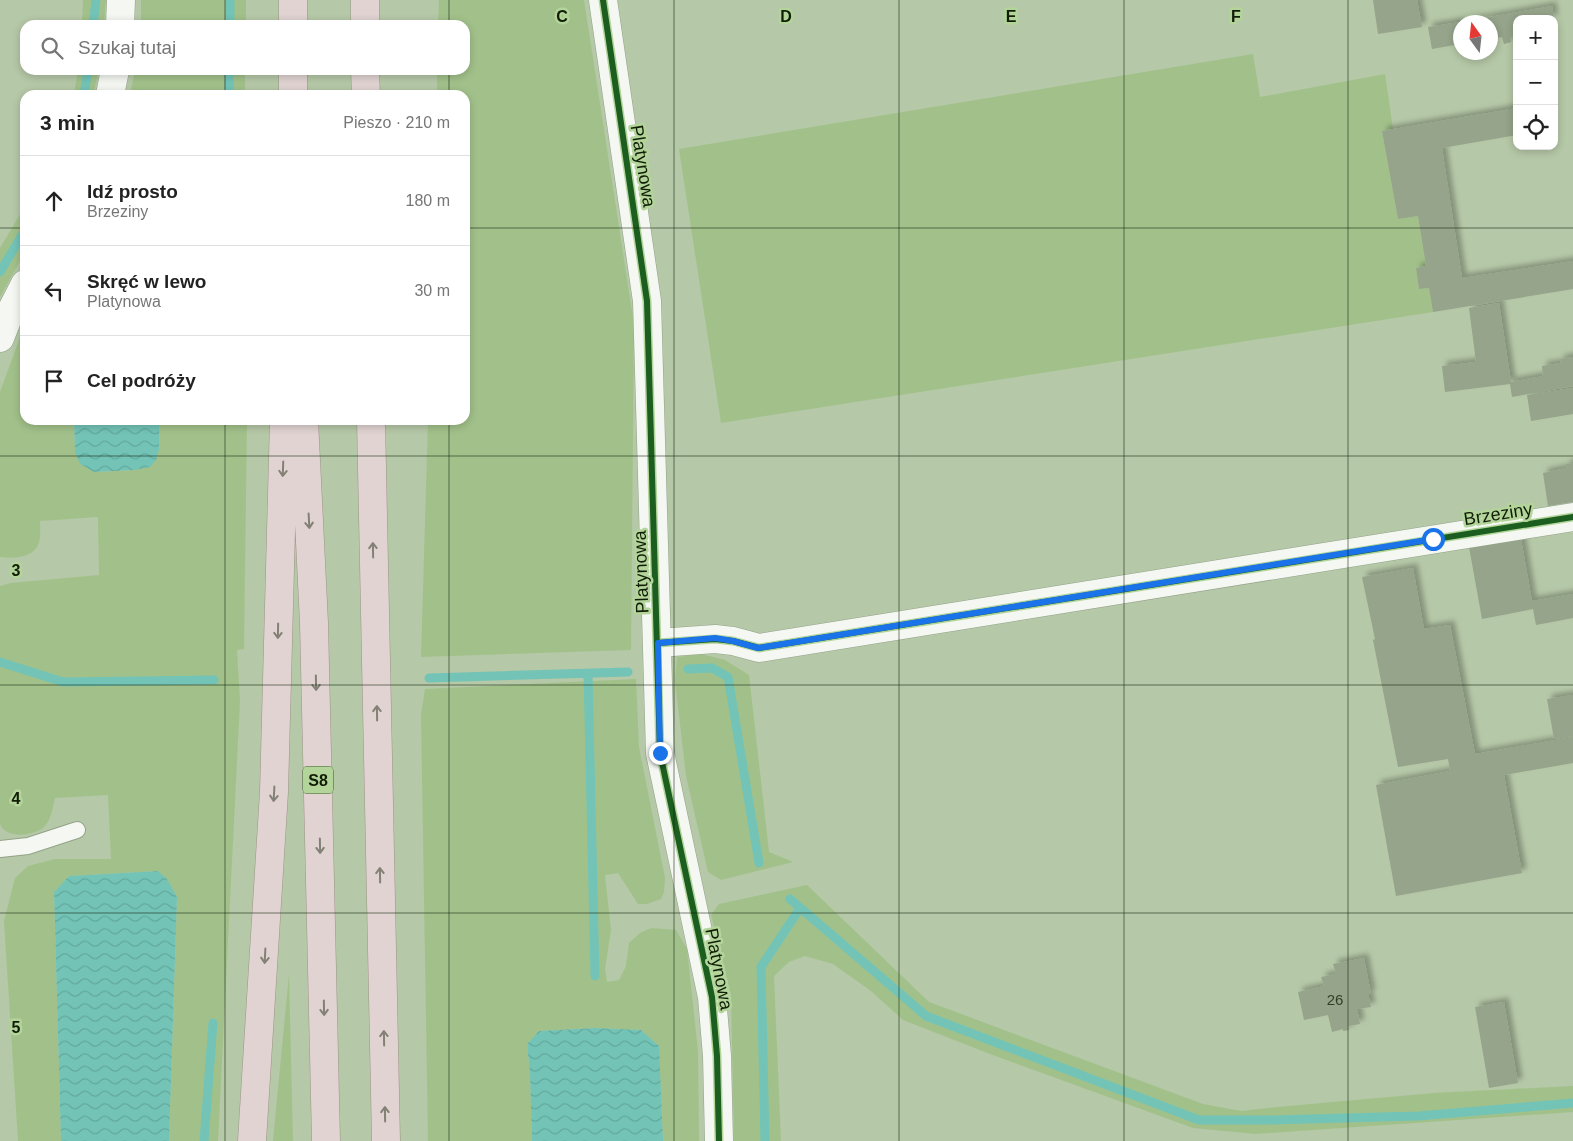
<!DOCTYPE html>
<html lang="pl">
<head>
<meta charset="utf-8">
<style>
  :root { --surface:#fff; --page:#f2f2f2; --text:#222; --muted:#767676; --line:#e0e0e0 }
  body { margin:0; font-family:Arial,sans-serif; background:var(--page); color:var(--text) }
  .controls { position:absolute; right:15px; top:15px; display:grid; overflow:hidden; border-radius:10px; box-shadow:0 2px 8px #0003 }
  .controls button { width:45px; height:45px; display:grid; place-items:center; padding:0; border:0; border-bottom:1px solid var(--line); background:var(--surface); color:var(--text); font:25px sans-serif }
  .compass { position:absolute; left:1453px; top:15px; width:45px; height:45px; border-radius:50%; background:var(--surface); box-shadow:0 2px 8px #0003; rotate:345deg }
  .stop { position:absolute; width:15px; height:15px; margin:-11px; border:4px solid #1a73e8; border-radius:50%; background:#fff }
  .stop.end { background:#1a73e8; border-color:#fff; box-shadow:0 1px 5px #0008 }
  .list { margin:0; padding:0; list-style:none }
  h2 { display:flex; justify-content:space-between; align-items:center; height:65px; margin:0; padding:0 20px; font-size:21px }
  h2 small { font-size:16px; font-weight:400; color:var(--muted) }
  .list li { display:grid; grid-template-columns:32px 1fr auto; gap:15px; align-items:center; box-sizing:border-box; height:90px; padding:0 20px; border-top:1px solid var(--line) }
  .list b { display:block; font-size:19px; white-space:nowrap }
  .list p { margin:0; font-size:16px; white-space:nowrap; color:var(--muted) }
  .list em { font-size:16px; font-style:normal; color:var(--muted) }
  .icon { flex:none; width:28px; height:28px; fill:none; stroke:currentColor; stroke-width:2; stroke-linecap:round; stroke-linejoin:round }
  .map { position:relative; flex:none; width:1573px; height:1141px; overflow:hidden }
  .search { position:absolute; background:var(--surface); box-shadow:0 2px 8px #0003; left:20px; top:20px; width:450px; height:55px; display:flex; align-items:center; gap:12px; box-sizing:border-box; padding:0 18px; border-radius:15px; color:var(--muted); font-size:19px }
  .panel { position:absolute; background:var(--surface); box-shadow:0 2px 8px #0003; left:20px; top:90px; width:450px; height:335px; border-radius:15px }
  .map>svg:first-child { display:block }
</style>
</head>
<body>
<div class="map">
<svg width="1573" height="1141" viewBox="0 0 1573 1141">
  <defs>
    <pattern id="water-waves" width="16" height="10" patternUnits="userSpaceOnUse" patternTransform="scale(1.25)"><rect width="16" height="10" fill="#73c4b7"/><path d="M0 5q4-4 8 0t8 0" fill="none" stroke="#62a89c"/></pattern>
    <filter id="shadow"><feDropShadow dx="4.5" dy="-4.5" stdDeviation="2.5" flood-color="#0004"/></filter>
  </defs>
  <rect width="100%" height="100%" fill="#b5c8a7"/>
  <path fill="#a2c18a" d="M83,0H106L104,25H82Z
    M141,0H246V25H141Z
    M439,0H584L634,324L631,650L421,657L428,420H465V95H437V70H465V25H438Z
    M1253,54L1260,97L1385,74L1393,129L1382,131L1398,219L1418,216L1426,266L1416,268L1419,289L1429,288L1433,312L721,423L679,149Z
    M78,70H99L93,95H74Z
    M135,70H245V95H130Z
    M25,206V252L0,297V248Z
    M25,323V420H74L75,452L94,472L134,470L159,449V420H247L244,649L237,650L240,701L218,1141H169L177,897L158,871L69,876L54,892L61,1141H18L4,921L15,878L28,866L55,859H111L108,795L55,798C53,807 51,821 43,828C32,836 6,839 0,824V586L11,583L99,575L98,517L40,521C40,527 41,535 39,542C35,558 13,559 0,557V392Z
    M701,654L725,660L749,675L769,852L793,862L721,880L708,872L686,776L675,681L677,657Z
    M636,679L639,747L665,878L664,892L661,899L647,904H638L618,873L605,875L611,930L605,969L607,982L619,980L626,966L629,943L640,933L651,928L676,930L687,949L698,1051L699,1141H663L658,1046L641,1030L595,1028L539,1031L527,1044L530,1073L532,1141H428L421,715L425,689Z
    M807,885L929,1002L1203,1104L1241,1111L1277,1107L1434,1093L1573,1086V1112L1255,1134L1193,1128L990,1054L903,1020L871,991L833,964L805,956L789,962L774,976L781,1141H734L731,995L711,915L719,904Z
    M289,974L293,1141H273Z"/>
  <path fill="url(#water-waves)" d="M74,420H159V449L156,460L150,467L134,470L94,472L80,464L75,452Z
    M158,871L167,879L177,897L169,1141H61L54,892L69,876Z
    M595,1028L641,1030L659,1046L663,1141H532L530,1073L527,1044L539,1031Z"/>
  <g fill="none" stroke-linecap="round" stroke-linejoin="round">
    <path stroke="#73c4b7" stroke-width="9" d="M93,25L96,0
      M230,25V0
      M84,95L88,70
      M229,95V70
      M0,272L25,230
      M0,662L63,682L214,680
      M688,669L712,668L728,677L759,863
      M588,674L595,976
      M429,678L628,672
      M790,899L926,1016L1199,1120H1272L1418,1116L1573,1103
      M204,1141L213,1023
      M765,1141L761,967L800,908"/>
  </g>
  <path fill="#95a48a" filter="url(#shadow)" d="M1373,0H1417L1422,27L1378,34Z
    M1552,6L1554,19H1517V34L1510,36L1511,42L1504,44L1502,37L1490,39V22H1462Z
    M1460,22V44L1432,49L1428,27Z
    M1517,108V135L1442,148L1462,278L1573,261V289L1433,312L1429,288L1419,289L1416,268L1426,266L1418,216L1398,219L1382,131Z
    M1499,303L1511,382L1543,376L1542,366L1561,363L1560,359L1573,357V386L1512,397L1510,384L1445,392L1442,366L1476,362L1469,308Z
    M1573,388V414L1531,421L1527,395Z
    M1573,463V502L1548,506L1543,473L1567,468L1566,464Z
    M1521,539L1532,601L1573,594V618L1536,625L1533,609L1482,619L1469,547Z
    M1413,568L1424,629L1450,625L1475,754L1573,737V763L1504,775L1522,873L1396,896L1376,785L1450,771L1448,759L1398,767L1373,640L1375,639L1362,577Z
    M1573,695V736L1554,739L1547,699Z
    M1364,958L1371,994H1368L1371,1007L1357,1009L1360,1024L1348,1026L1349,1030L1343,1031V1029L1332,1032L1328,1015L1304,1020L1298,992L1324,986L1321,977L1336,974L1333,964Z
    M1504,1002L1518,1083L1489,1088L1475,1007Z"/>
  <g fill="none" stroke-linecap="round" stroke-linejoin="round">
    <g stroke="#93a288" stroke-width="18">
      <path id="service" d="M0,849L28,846L77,830"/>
    </g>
    <g stroke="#93a288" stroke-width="29">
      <path id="minor" d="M603,0L647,301L660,753L712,997L717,1056L719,1141
        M658,643L715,639L733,641L759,648L1573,517"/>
    </g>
    <g stroke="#93a288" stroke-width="29">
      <path id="tertiary" d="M120,25L121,0
        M110,95L115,70
        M0,338L9,315L25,284"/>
    </g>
    <g stroke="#9c9487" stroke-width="29">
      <path id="motorway" d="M293,25V0
        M365,25V0
        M365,70L366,95
        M293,95V70
        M304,420L314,623L326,1141
        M371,420L386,1141
        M252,1141L274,792L284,420"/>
    </g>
    <use href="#service" stroke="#f4f7f2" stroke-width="16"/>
    <use href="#minor" stroke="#f4f7f2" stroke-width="28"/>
    <use href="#tertiary" stroke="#f4f7f2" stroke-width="28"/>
    <use href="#motorway" stroke="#e0d3d1" stroke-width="28"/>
    <g stroke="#b3d59a" stroke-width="9">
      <path id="cycleway" d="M603,0L647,301L660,753L712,997L717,1056L719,1141
        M658,643L715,639L733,641L759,648L1573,517"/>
    </g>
    <use href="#cycleway" stroke="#1b5e20" stroke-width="6"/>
  </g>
  <defs><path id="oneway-shaft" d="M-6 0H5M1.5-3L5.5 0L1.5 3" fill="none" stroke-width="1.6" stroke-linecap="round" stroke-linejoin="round" transform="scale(1.25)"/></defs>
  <g stroke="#838176">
    <use href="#oneway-shaft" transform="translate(283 469) rotate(92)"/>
    <use href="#oneway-shaft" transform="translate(309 521) rotate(87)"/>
    <use href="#oneway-shaft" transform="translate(373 550) rotate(-91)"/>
    <use href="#oneway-shaft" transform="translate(278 631) rotate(91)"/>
    <use href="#oneway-shaft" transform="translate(316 683) rotate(89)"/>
    <use href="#oneway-shaft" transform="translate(377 713) rotate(-91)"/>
    <use href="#oneway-shaft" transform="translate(274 794) rotate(93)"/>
    <use href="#oneway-shaft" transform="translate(320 846) rotate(89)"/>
    <use href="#oneway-shaft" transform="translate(380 875) rotate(-91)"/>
    <use href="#oneway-shaft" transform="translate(265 956) rotate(93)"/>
    <use href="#oneway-shaft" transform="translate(324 1008) rotate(89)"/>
    <use href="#oneway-shaft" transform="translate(384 1038) rotate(-91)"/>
    <use href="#oneway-shaft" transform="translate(385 1114) rotate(-91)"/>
  </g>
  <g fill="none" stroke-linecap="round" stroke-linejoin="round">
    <path stroke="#1a73e8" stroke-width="6" d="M660,753L658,643L715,638L733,641L758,648L1433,539"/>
  </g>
  <path fill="none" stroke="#111d07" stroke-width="1" stroke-opacity="0.55" d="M225,0V25M449,0V25M674,0V1141M899,0V1141M1124,0V1141M1348,0V1141M225,70V95M449,70V95M0,228H25M465,228H1573M225,420V1141M449,420V1141M0,456H1573M0,685H1573M0,913H1573"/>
  <g text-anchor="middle" stroke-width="5" stroke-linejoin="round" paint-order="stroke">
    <g font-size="15" fill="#323f28">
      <text x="1335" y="1005">26</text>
    </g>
    <rect fill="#b3d59a" stroke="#425433" stroke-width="1" x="303" y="766.5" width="30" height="27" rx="4"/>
    <g font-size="16" font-weight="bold" fill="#111d07">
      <text x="318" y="786">S8</text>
    </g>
    <g font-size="18" fill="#111d07" stroke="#b3d59a">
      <text transform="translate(643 166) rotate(81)" y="6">Platynowa</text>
      <text transform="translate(1498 514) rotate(-9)" y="6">Brzeziny</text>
      <text transform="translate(641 572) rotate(-92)" y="6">Platynowa</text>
      <text transform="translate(719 969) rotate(79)" y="6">Platynowa</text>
    </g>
  </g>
  <g font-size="16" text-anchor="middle" font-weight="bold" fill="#111d07" stroke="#b3d59a" stroke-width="5" stroke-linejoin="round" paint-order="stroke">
    <text x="562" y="22">C</text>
    <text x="786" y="22">D</text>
    <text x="1011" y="22">E</text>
    <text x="1236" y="22">F</text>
    <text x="16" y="576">3</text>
    <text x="16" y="804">4</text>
    <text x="16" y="1033">5</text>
  </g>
</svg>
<div class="controls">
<button>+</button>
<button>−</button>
<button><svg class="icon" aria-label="locate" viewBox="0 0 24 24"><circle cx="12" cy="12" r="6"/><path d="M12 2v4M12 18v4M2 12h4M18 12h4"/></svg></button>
</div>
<svg class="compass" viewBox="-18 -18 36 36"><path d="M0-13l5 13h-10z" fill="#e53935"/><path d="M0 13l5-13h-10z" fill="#767676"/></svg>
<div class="stop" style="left:1433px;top:539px"></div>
<div class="stop end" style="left:660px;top:753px"></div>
<div class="search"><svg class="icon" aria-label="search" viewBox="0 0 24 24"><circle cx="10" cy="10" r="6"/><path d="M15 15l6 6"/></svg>Szukaj tutaj</div>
<section class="panel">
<h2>3 min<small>Pieszo · 210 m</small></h2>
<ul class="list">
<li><svg class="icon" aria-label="ahead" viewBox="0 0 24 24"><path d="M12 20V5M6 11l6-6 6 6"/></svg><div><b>Idź prosto</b><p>Brzeziny</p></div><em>180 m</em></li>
<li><svg class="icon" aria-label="left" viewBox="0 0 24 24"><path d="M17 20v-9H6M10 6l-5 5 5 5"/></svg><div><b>Skręć w lewo</b><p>Platynowa</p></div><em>30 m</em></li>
<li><svg class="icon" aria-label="arrive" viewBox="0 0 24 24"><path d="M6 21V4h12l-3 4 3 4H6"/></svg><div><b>Cel podróży</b></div></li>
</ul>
</section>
</div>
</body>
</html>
